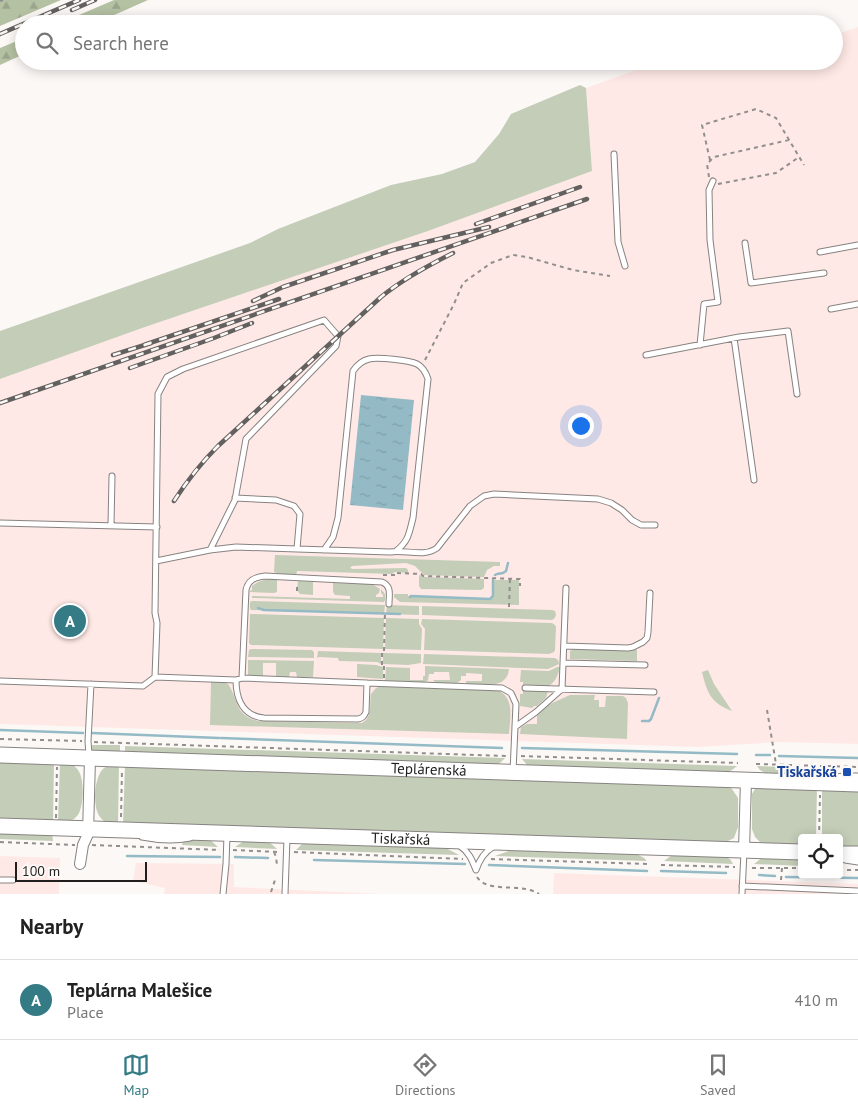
<!DOCTYPE html>
<html lang="en">
<head>
<meta charset="utf-8">
<style>
  :root { --surface:#fff; --page:#f2f2f2; --text:#222; --muted:#767676; --line:#e0e0e0; --accent:#347b85 }
  body { margin:0; font-family:"PT Sans",sans-serif; background:var(--page); color:var(--text) }
  .controls { position:absolute; right:15px; bottom:15px; display:grid; overflow:hidden; border-radius:5px; box-shadow:0 2px 12px #0003 }
  .controls button { width:45px; height:45px; display:grid; place-items:center; padding:0; border:0; border-bottom:1px solid var(--line); background:var(--surface); color:var(--text); font:25px sans-serif }
  .scale { position:absolute; left:15px; bottom:12px; width:132px; box-sizing:border-box; padding-left:5px; border:2px solid #201f1e; border-top:0; font-size:14px; line-height:18px; white-space:nowrap; color:#201f1e; -webkit-text-stroke:4px #fcf8f6; paint-order:stroke }
  .you { position:absolute; left:580px; top:425px; width:18px; height:18px; margin:-12px; border:4px solid #fff; border-radius:50%; background:#1a73e8; box-shadow:0 0 0 8px #1a73e833 }
  .badge { display:grid; place-items:center; width:32px; height:32px; border-radius:50%; background:var(--accent); color:#fff; font-size:16px; font-weight:700 }
  .pin { position:absolute; translate:-50% -50%; border:2px solid #fff; box-shadow:0 1px 5px #0006 }
  .list { margin:0; padding:0; list-style:none }
  h2 { display:flex; justify-content:space-between; align-items:center; height:65px; margin:0; padding:0 20px; font-size:21px }
  h2 small { font-size:16px; font-weight:400; color:var(--muted) }
  .list li { display:grid; grid-template-columns:32px 1fr auto; gap:15px; align-items:center; box-sizing:border-box; height:80px; padding:0 20px; border-top:1px solid var(--line) }
  .list b { display:block; font-size:19px; white-space:nowrap }
  .list p { margin:0; font-size:16px; white-space:nowrap; color:var(--muted) }
  .list em { font-size:16px; font-style:normal; color:var(--muted) }
  .icon { flex:none; width:28px; height:28px; fill:none; stroke:currentColor; stroke-width:2; stroke-linecap:round; stroke-linejoin:round }
  .map { position:relative; flex:none; width:858px; height:894px; overflow:hidden }
  .search { position:absolute; background:var(--surface); box-shadow:0 2px 12px #0003; left:15px; right:15px; top:15px; height:55px; display:flex; align-items:center; gap:12px; box-sizing:border-box; padding:0 18px; border-radius:28px; color:var(--muted); font-size:19px }
  .sheet { height:145px; background:var(--surface) }
  nav { display:flex; justify-content:space-around; align-items:center; box-sizing:border-box; height:70px; border-top:1px solid var(--line); background:var(--surface); font-size:14px; color:var(--muted) }
  nav a { display:grid; justify-items:center; gap:2px }
  nav .on { color:var(--accent) }
  .map>svg:first-child { display:block }
</style>
</head>
<body>
<div class="map">
<svg width="858" height="894" viewBox="0 0 858 894">
  <defs>
    <pattern id="forest-firs" width="22" height="20" patternUnits="userSpaceOnUse" patternTransform="scale(1.25)"><rect width="22" height="20" fill="#b5c1a3"/><path d="M5 1l3.5 6h-7zM16 11l3.5 6h-7z" fill="#9ba58c"/></pattern>
    <pattern id="water-ripples" width="26" height="14" patternUnits="userSpaceOnUse" patternTransform="scale(1.25)"><rect width="26" height="14" fill="#94bac6"/><path d="M2 4q2-2 4 0t4 0M15 11q2-2 4 0t4 0" fill="none" stroke="#7f9faa"/></pattern>
  </defs>
  <rect width="100%" height="100%" fill="#fcf8f6"/>
  <path fill="#ffe9e6" d="M858,27V744L779,742L698,747L0,724V379L145,327L428,231L592,171L586,88L661,61H834V35Z
    M0,856L60,858L59,894H0Z
    M136,863L234,864V887L380,894H164L165,888L133,881Z
    M554,873L858,884V894H553Z"/>
  <path fill="#c4cdb7" d="M580,85L586,88L592,171L428,231L145,327L0,379V331L250,243L278,229L391,185L442,174L475,162L499,134L511,114Z
    M275,555L500,562V566H494L487,570L484,577L424,575L415,566L406,563L352,566L350,568L353,569L406,568L408,570V573L395,572L392,574L297,571L296,576L282,575L274,572Z
    M419,575L423,577L484,579V588L481,590L421,589L419,586Z
    M269,579H277V592L274,593L250,592V591L252,590V586C257,582 262,580 269,579Z
    M494,580H519V605L400,602L394,597V594H408V596L491,599L494,597Z
    M298,581L313,582V595L300,594L297,590Z
    M333,583L372,584L380,589L379,593L376,595V597H383V595L381,593V589L385,594V600L384,602L252,598V596L350,599V596L335,595L333,592Z
    M252,601L385,605L384,614L251,610L250,608V602Z
    M387,605L419,606V615L386,614Z
    M422,606L552,610L555,611L556,615L554,619L551,620L422,615Z
    M250,614L384,618L383,649L251,645L249,643Z
    M386,618L419,619V624L422,629L421,650L385,649Z
    M422,619L552,623L555,625L556,627L555,650L554,652L549,654L424,650L425,629L421,624Z
    M251,649L312,650L314,652V658L248,657L249,650Z
    M573,649L637,650V661L570,659V651Z
    M318,651L381,653V664L377,662L339,661L338,658L319,657L317,658Z
    M383,653L421,654V663L408,665L383,664Z
    M424,654L555,658L558,660L559,664L548,669L423,664Z
    M248,660L314,661L313,677H297L296,672H290L289,677L276,676V663H263V676L248,675Z
    M357,664L376,665L383,667V679L357,677Z
    M425,666L509,669C507,690 483,684 468,684L466,683V681H482V674L466,673V676H461V680L456,684L436,683L433,680H450L449,672H434V674H429L428,680L424,683L385,681L386,667L410,668V680H423V676H425Z
    M557,667H560C558,675 556,681 549,686H523V682H520L521,670L549,671Z
    M708,670L714,684L732,711C711,703 707,693 702,672Z
    M211,682H224L228,684C239,700 234,715 258,721L362,723C373,717 369,704 371,694L376,688L381,686L498,690C515,699 510,717 509,734L210,725Z
    M523,690L548,691L546,698L537,706H534L532,708L520,706V694H523Z
    M570,695H595L594,700H599V707H605L606,696H623L626,698L628,703L627,739L520,734L521,727L527,724H537V714L548,705Z
    M92,745H120V754L92,751Z
    M125,746L505,758L500,763L493,766L125,754Z
    M522,759L737,766L732,770L726,773L532,767L527,765Z
    M0,760L54,762L53,822L0,820Z
    M60,762C67,763 74,764 78,770C85,779 84,808 77,816C72,822 66,822 58,822Z
    M119,764L118,825C111,824 104,823 100,817C92,807 94,776 104,768C109,765 114,765 119,764Z
    M125,765L726,785L732,789L738,798V827L734,838L724,843L123,825Z
    M757,766L817,768V777L767,774L760,770Z
    M756,787H817L816,838H802V847L761,843L755,837L752,829V794Z
    M822,788L858,789V849L839,848V838H822Z
    M0,831L52,833L53,841L0,839Z
    M204,838L209,839L218,847L182,845L183,842Z
    M244,841H268L277,849L235,847Z
    M303,843L444,847L459,855L296,850Z
    M511,850L635,853L644,858L647,861L495,856Z
    M672,855L725,857L730,859L733,864L664,861Z
    M763,857L802,858V866L754,864Z"/>
  <path fill="url(#forest-firs)" d="M0,0H61L0,26Z
    M114,0H148L94,24H58Z
    M24,38V54L0,65V48Z"/>
  <path fill="url(#water-ripples)" d="M361,395L414,400L403,510L350,505Z"/>
  <g fill="none" stroke-linecap="round" stroke-linejoin="round">
    <path stroke="#94bac6" stroke-width="2.5" d="M495,575L497,574L503,573L506,571L508,563
      M410,597L411,596L490,599L493,596V580
      M258,608L264,610L400,614
      M642,721H649L651,719L659,698
      M0,730L83,733
      M92,733L219,738
      M221,738L502,748
      M522,748L737,754
      M756,755H770
      M779,756L858,758
      M127,856L220,857
      M235,857L268,858
      M314,860L465,864
      M489,865L647,871
      M661,871L726,873
      M759,875L775,876
      M786,877L858,878"/>
    <g stroke="#878381" stroke-width="7">
      <path id="lane" d="M614,154L618,242L625,266
        M745,243L751,283L824,273
        M820,252L858,245
        M831,309L858,304
        M734,338L754,480
        M700,345L704,304L718,302L710,240L709,190L713,181
        M646,355L739,337L788,331L797,394
        M0,523L157,527
        M111,525L112,476
        M297,549L390,552C405,549 423,558 437,548L470,506L484,496L494,494L598,499L611,503L622,510L632,520L641,525H655
        M210,550L236,547L297,549L300,514L294,506L276,500L235,498
        M324,550L333,537L338,518L353,371C357,365 361,361 369,359C377,357 409,360 417,364C423,367 426,373 428,379L413,518C409,533 409,541 396,551
        M564,646L628,648L633,647L643,642L647,638L648,632L650,593
        M564,663L645,665
        M155,677L236,680L242,678L367,683
        M242,678L246,590C248,580 255,577 265,576L382,582C392,586 389,595 389,604
        M236,680C236,699 243,716 264,718L358,719C363,718 364,716 366,712L367,683L502,688L511,693L516,704L513,772
        M0,681L143,686L155,677L157,623L155,613L158,394L167,377L183,369L324,320L338,336L336,346L246,439L235,500L210,550L156,561
        M525,688L654,692
        M515,727L536,712L562,689L566,588
        M89,755L88,741L91,684
        M836,777L844,776H858
        M142,837C157,840 175,841 190,838
        M460,846C469,852 472,860 476,870C479,861 484,852 493,847
        M845,860L858,862
        M0,880H13
        M742,886L858,891
        M223,894L226,864L227,835
        M285,894L287,838
        M742,894L744,851"/>
    </g>
    <g stroke="#878381" stroke-width="12">
      <path id="street" d="M744,850L746,780
        M80,864L83,845L88,834L90,758"/>
    </g>
    <g stroke="#878381" stroke-width="17">
      <g id="secondary">
        <path id="s1" d="M0,755L858,784"/>
        <path id="s2" d="M0,826L802,852"/>
        <path d="M839,854H858"/>
      </g>
    </g>
    <path stroke="#918f8d" stroke-width="2" stroke-dasharray="4 4" stroke-linecap="butt" d="M0,1L3,0
      M710,160L702,125L756,109L776,118L804,165
      M709,177L707,164L714,157L789,140
      M718,184L776,173L799,157
      M425,360L454,304L463,283L491,263L513,255L527,257L573,270L610,276
      M383,575H396V573L421,574L423,576L520,579V586
      M297,591V583
      M509,607L510,579
      M384,651L385,611
      M382,665V651
      M384,678V665
      M767,710L776,764
      M0,739L82,741
      M94,742L506,756
      M521,756L738,763
      M756,764L858,767
      M121,817L122,770
      M56,818L57,767
      M819,838L820,795
      M0,842L75,845
      M92,845L220,850
      M233,850L278,852
      M274,852L276,857L277,865
      M294,852L463,859
      M491,859L649,864
      M661,865L735,867
      M752,868H802
      M839,870H858
      M477,877C488,894 521,882 539,894
      M781,880L782,868
      M271,892L276,877"/>
    <use href="#lane" stroke="#fff" stroke-width="5"/>
    <use href="#street" stroke="#fff" stroke-width="10"/>
    <use href="#secondary" stroke="#fff" stroke-width="15"/>
    <g stroke="#63615f" stroke-width="4.5">
      <path id="rail" d="M72,10L95,0
        M0,34L79,0
        M476,224L580,187
        M253,301L283,287L393,250L489,227
        M144,345L279,299
        M113,355L151,343
        M130,368L214,338L252,323
        M0,403L587,199
        M174,501C187,481 201,463 218,446L381,297C403,279 427,266 453,253"/>
    </g>
    <use href="#rail" stroke="#fcf8f6" stroke-width="2.5" stroke-dasharray="8" stroke-linecap="butt"/>
  </g>
  <rect fill="#1a4fb4" stroke="#fcf8f6" stroke-width="2" x="842" y="767" width="10" height="10" rx="2.5"/>
  <g text-anchor="middle" stroke-width="4" stroke-linejoin="round" paint-order="stroke">
    <g font-size="15" fill="#201f1e" stroke="#fcf8f6">
      <text dy="5" stroke="none"><textPath href="#s1" startOffset="429">Teplárenská</textPath></text>
      <text dy="5" stroke="none"><textPath href="#s2" startOffset="401">Tiskařská</textPath></text>
    </g>
    <g font-size="15" font-weight="bold" fill="#164399" stroke="#fcf8f6" text-anchor="end">
      <text x="837" y="777">Tiskařská</text>
    </g>
  </g>
</svg>
<div class="controls">
<button><svg class="icon" aria-label="locate" viewBox="0 0 24 24"><circle cx="12" cy="12" r="6"/><path d="M12 2v4M12 18v4M2 12h4M18 12h4"/></svg></button>
</div>
<div class="scale">100 m</div>
<div class="you"></div>
<div class="pin badge" style="left:70px;top:621px">A</div>
<div class="search"><svg class="icon" aria-label="search" viewBox="0 0 24 24"><circle cx="10" cy="10" r="6"/><path d="M15 15l6 6"/></svg>Search here</div>
</div>
<section class="sheet">
<h2>Nearby<small></small></h2>
<ul class="list">
<li><span class="badge">A</span><div><b>Teplárna Malešice</b><p>Place</p></div><em>410 m</em></li>
</ul>
</section>
<nav>
<a class="on"><svg class="icon" aria-label="map" viewBox="0 0 24 24"><path d="M3 6l6-2 6 2 6-2v14l-6 2-6-2-6 2zM9 4v14M15 6v14"/></svg>Map</a>
<a><svg class="icon" aria-label="directions" viewBox="0 0 24 24"><path d="M12 3l9 9-9 9-9-9zM9 14v-3h6M13 9l2 2-2 2"/></svg>Directions</a>
<a><svg class="icon" aria-label="saved" viewBox="0 0 24 24"><path d="M7 4h10v16l-5-4-5 4z"/></svg>Saved</a>
</nav>
</body>
</html>
